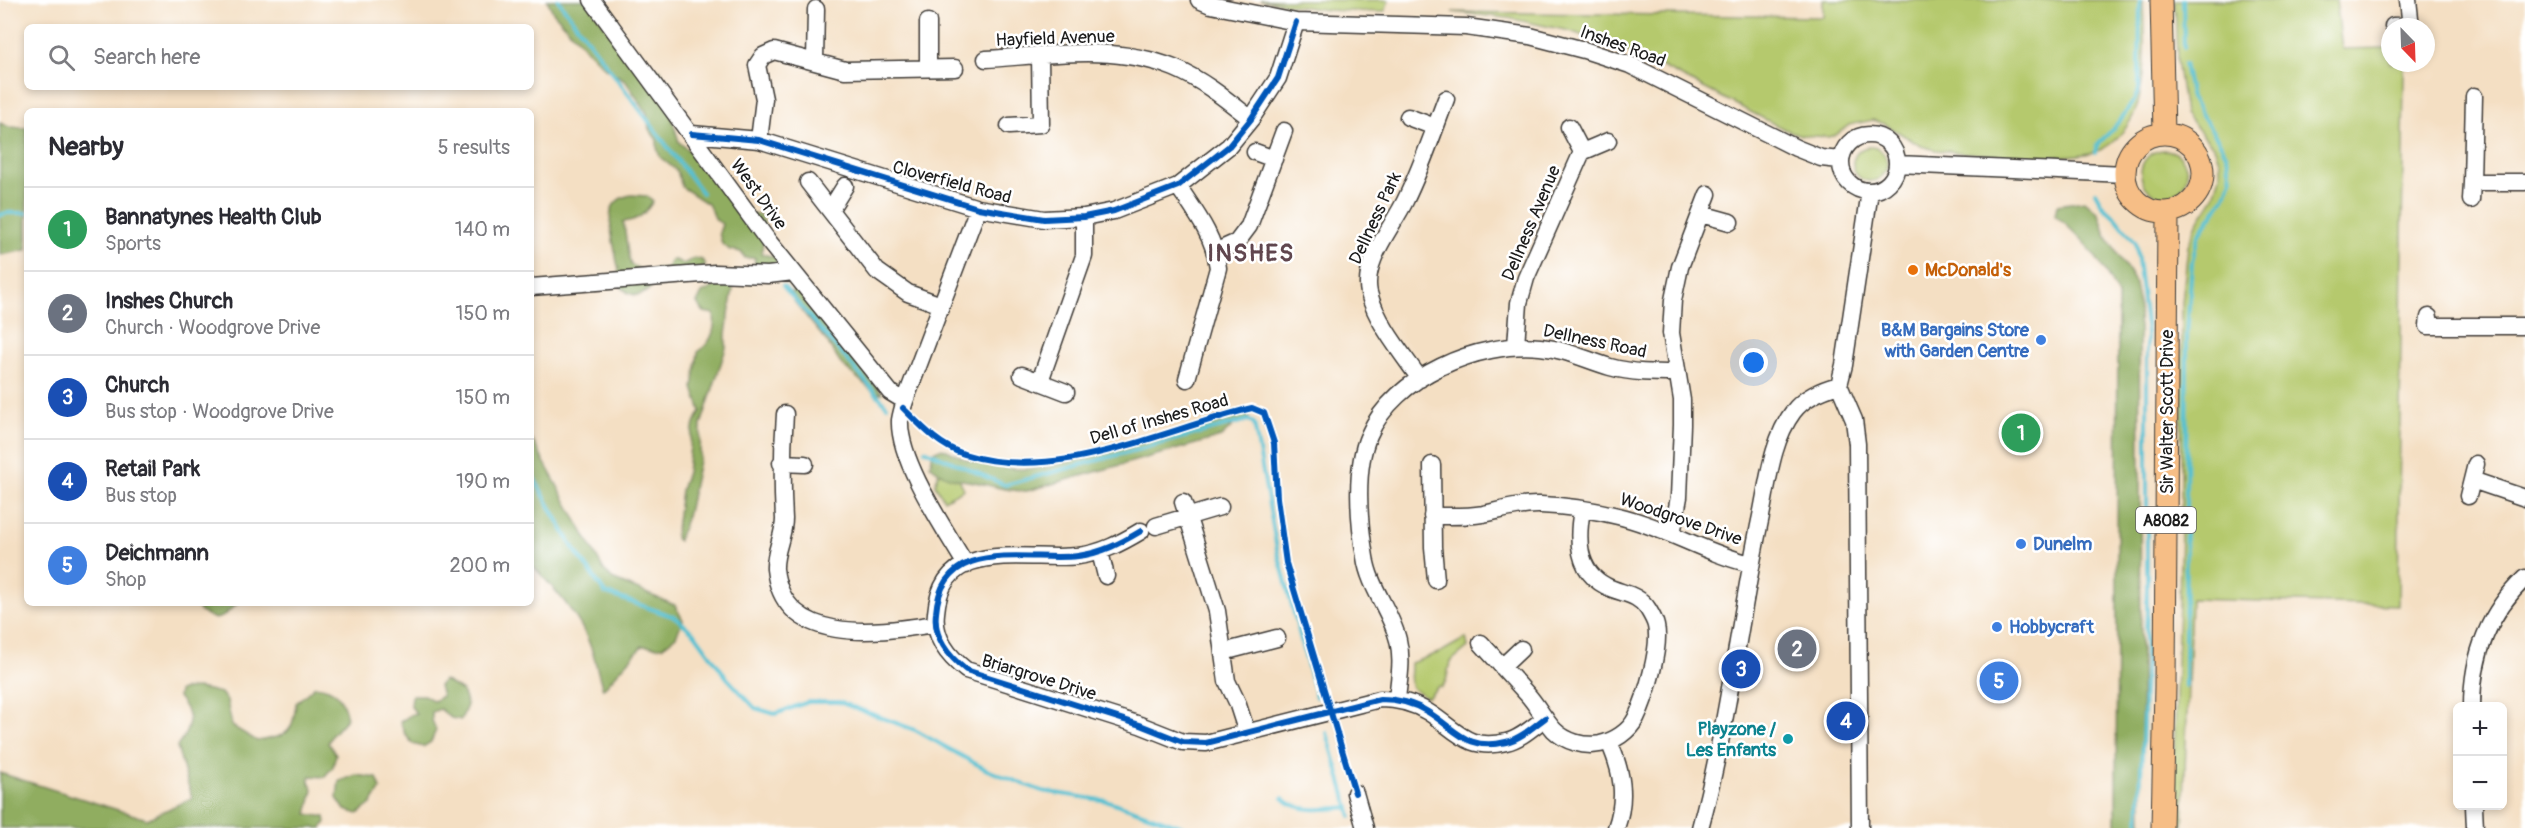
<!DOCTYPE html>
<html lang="en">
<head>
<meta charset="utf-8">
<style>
  :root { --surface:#fff; --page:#f7f7f7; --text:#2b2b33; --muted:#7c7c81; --line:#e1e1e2; --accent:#0b8043 }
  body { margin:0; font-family:Pangolin,sans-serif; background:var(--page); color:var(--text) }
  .controls { position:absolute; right:18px; bottom:18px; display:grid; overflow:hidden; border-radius:9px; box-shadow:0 3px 9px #0003 }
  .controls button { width:54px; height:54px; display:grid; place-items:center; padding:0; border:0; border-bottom:2px solid var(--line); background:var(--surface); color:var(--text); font:30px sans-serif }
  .compass { position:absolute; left:2381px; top:18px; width:54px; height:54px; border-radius:50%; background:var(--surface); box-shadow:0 3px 9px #0003; rotate:157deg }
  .you { position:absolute; left:1754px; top:363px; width:21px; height:21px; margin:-15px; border:4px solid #fff; border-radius:50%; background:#1a73e8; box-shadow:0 0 0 9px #1a73e833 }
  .badge { display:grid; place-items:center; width:39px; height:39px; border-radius:50%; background:var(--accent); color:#fff; font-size:20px; font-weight:700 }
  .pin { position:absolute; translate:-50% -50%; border:3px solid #fff; box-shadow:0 2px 6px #0006 }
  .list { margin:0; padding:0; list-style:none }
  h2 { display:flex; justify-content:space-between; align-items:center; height:78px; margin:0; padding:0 24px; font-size:26px }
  h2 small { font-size:20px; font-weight:400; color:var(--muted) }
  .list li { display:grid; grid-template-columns:39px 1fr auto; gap:18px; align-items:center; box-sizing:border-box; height:84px; padding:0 24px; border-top:2px solid var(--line) }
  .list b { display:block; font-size:22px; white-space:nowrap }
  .list p { margin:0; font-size:20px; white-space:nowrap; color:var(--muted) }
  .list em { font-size:20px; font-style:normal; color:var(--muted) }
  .icon { flex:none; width:33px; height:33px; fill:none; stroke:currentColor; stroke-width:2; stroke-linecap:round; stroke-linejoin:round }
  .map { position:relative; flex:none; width:2525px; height:828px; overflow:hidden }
  .search { position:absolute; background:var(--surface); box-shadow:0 3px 9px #0003; left:24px; top:24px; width:510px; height:66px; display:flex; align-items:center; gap:15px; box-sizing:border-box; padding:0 21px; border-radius:9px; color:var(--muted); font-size:22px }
  .panel { position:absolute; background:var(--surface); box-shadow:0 3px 9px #0003; left:24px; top:108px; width:510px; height:498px; border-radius:9px }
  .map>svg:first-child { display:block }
</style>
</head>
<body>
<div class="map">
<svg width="2525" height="828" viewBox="0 0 2525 828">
  <rect width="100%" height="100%" fill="#fff"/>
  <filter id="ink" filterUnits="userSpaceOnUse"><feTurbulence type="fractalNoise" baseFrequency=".0167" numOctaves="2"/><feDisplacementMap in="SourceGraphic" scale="12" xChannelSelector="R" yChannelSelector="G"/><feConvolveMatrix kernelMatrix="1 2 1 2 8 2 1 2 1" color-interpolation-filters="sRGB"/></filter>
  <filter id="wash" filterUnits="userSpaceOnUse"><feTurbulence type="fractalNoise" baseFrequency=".008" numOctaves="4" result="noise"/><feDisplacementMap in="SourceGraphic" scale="24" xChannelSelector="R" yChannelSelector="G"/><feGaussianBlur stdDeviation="1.35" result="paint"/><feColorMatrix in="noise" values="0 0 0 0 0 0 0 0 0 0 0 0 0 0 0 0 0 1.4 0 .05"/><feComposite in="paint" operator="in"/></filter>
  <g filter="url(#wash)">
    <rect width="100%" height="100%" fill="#f4dfc3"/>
    <path fill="#b5c96d" stroke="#687244" stroke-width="1.5" d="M1260,0H1389L1385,11L1379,12L1326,10Z
      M1823,0H2143C2144,33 2147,79 2136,109C2130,125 2116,143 2100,150C2069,163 1972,154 1936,150L1921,146L1885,124L1873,120L1849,125L1836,135L1828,137L1801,135L1784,129L1647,59L1570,31L1508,18L1452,12L1823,17Z
      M2175,0H2336L2342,49L2390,48V63H2404L2398,605L2191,599L2183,828H2172L2181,533L2182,303L2188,246L2196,225L2213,199L2220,176V163L2215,149L2185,114L2177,60Z
      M1853 164a17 17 0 1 1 34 0a17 17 0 1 1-34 0Z
      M2141 173a23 23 0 1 1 46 0a23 23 0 1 1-46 0Z
      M939,471L957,475L964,489L944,500L935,485Z
      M1466,638L1468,647L1450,662L1446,681L1441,688L1439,686L1428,697C1405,688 1411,685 1411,663L1441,652Z"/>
    <path fill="#90ad60" stroke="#56643e" stroke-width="1.5" d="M547,0H586L631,61L661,70L665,94L679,142L701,161L721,183L722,192L726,191L738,205L737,213L759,214L764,221L762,254L775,257L778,265L773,271L754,270L755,258H745L741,252L730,250L722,244L719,233L722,224L716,220L708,204L682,187L677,171L660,157L657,148V140L649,129L647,113L625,80L606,69L586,49L553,12Z
      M0,123L9,127L27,128V250L0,255Z
      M631,195L647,196L653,201C645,214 639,220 623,222C627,236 626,251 631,265L645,271L667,268L671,260H676L683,264L695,258L702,260L706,266L662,286L653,284C641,303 622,295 616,276L619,269C616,261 616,254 614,246C610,225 603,200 631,195Z
      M2085,201L2099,213L2106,236L2134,280L2139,305L2142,828H2116L2118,296C2099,257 2087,243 2055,215L2057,205Z
      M729,279L734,282L726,334V348L701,425L700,456L688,513L678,541L675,538L681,490L687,472L691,438L694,424L701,411L693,388L698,352C711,343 716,330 714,314L704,312L697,303L702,293Z
      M797,289L882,393H875L840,363L828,343L794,301L791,293Z
      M1248,413L1249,420L1235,424L1221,437L1027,491C1004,491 995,486 974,482C953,478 947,480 930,465L933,452L942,448C951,451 959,457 968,460C994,469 1022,471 1049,467Z
      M531,438L604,570L612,579L675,605L683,620L676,636L662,647L642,646L603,689C598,675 596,661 591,648C581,617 553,587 531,564Z
      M194,603H238L222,617L215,619L200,612Z
      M444,680L462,691L467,705L461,720L451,718L440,709L432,712V720L436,730L431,742L423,747L413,744L405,734L400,722L412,714H416L411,706L412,695H424L434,701L442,696L439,686Z
      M315,686C336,688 343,698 347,718L332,735L328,743L336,754L333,767L324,777L310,776L309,781L313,790L307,814L325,817L326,822L322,828H0V773L147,819L192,798L177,747C191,728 194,716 178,697L179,691C192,685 207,690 221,693L227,701L232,726L257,741C288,735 292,736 296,703Z
      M356,775L377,778L381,789L371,804L358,814L345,810L337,798L339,781Z"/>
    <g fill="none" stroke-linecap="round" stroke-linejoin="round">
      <path stroke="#55c0d1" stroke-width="4" d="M558,0L702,193
        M2183,0L2184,48
        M2184,64L2191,98L2222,146L2227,156L2231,179L2224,198L2198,236L2192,262L2187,335L2185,686
        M2095,152C2096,142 2103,140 2109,133C2120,121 2133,104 2139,90L2140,0
        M2095,192L2102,205L2115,217L2136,243L2147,333V610L2139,828
        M0,215L7,213H27
        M783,286L887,406
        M925,450L1005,485L1248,420L1254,423L1277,549L1316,697
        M531,473L572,546L605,593L675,617L695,634L727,678L755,708L775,714L808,702H839L915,730L987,770L1042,791L1108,801L1186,828
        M1327,733L1351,816
        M1283,798C1298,814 1329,809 1349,807"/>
    </g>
  </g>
  <g filter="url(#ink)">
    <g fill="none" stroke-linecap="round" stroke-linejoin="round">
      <g stroke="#3c3935" stroke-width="19">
        <path id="minor" d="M592,0L769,242L890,392L905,401
          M1199,0L1211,5L1296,22L1466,27L1530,36L1584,50L1630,65L1796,148L1821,158L1840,160
          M2408,0L2411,27
          M928,22V68
          M2393,26L2411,25
          M986,59C1049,55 1115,44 1174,68C1203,80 1227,100 1251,119
          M815,61L816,9
          M2474,96L2472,182H2525
          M1408,117L1435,127
          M1009,126L1041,124L1040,56
          M1569,127L1582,152L1608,141
          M692,134L759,140L978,208L1044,219L1084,217L1114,211L1178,186L1229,146L1251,119L1278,78L1296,22
          M1841 163a28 28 0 1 1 56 0a28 28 0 1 1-56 0Z
          M759,140L764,99L757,65L763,56L774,51L845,70L955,68
          M1255,152L1274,159
          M1897,164L2125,174
          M808,182L877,271L908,293L941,305
          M1178,186C1195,212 1215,237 1218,268L1187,379
          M2471,200L2472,182
          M830,210L845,186
          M1701,214L1730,222
          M1217,251L1237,242L1249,226L1284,131
          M531,287L715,273L768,275L793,272
          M2429,317L2428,326H2525
          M1516,346L1519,303L1526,278L1582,152
          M1022,375L1066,392
          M1420,379C1403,355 1376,322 1369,293C1362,262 1392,228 1405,201C1421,169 1433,133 1446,99
          M1040,381L1084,256V217
          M785,414C782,452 782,482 784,519C784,536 774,552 775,569C784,648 880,632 935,624
          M781,463L805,464
          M1432,465L1433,547L1436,580
          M2472,480L2525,498
          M2468,496L2476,464
          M1183,502L1217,611L1227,681L1237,702L1247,733
          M1432,516C1449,516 1467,517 1483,514C1502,510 1521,504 1541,505C1566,506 1594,510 1618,516C1665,527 1704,553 1751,564
          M1156,526L1220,507
          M1141,531C1121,543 1102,553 1078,556C1028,562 942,535 936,613C933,638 948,656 966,670L1140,725L1183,742L1206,743L1380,699C1397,699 1412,702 1428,712C1456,729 1467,752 1506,742C1520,739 1533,727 1545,718
          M1672,534L1679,497L1682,425V400L1671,333L1673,300L1680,267L1708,194
          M1100,552L1106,576
          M966,565C945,529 898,461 900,420C901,414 903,407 905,401L978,208
          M1481,643C1496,660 1512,677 1527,694C1537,705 1544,719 1554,730C1566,742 1584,747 1600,744C1614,741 1629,732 1636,718C1646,698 1661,647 1656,626C1655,621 1651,614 1648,609C1638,593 1621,594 1606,586C1576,571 1577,537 1582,510
          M1223,652L1277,638
          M1502,667L1521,649
          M1397,699C1399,679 1403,660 1398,640C1391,611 1369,587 1365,557C1359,522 1354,468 1369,435C1394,376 1479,341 1540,347C1565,349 1586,360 1610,367C1632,373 1654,373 1677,373
          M2472,706C2472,656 2488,613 2525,578
          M1609,742C1622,771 1627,797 1616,828
          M1355,793L1365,828
          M2474,806L2475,828
          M1700,828C1728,726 1739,619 1761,516C1768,482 1772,440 1793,412C1804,397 1821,390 1839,385
          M1860,828L1857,444L1854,420L1839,385L1844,365L1870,191"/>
      </g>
      <g stroke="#3c3935" stroke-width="23">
        <path id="major" d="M2161,0L2164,134
          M2125 173a39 39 0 1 1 78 0a39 39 0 1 1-78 0Z
          M2162,828L2165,687L2168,212"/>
      </g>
      <use href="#minor" stroke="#fff" stroke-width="16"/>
      <use href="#major" stroke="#f6be86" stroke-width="21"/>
      <g stroke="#fff" stroke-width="10">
        <path id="cycleway" d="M692,134L759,140L978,208L1044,219L1084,217L1114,211L1178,186L1229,146L1251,119L1278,78L1296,22
          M903,408C921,426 939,446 964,454C1057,484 1161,430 1252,408L1264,413L1274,443L1277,498L1286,563L1355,793
          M1141,531C1121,543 1102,553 1078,556C1028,562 942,535 936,613C933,638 948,656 966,670L1140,725L1183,742L1206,743L1380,699C1397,699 1412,702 1428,712C1456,729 1467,752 1506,742C1520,739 1533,727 1545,718"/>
      </g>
      <use href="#cycleway" stroke="#0057b8" stroke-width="6"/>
    </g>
  </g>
  <circle fill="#e8710a" stroke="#fff" stroke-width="2" cx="1913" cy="270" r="6"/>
  <g fill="#3f7fe0" stroke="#fff" stroke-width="2">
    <circle cx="2041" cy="340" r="6"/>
    <circle cx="2021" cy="544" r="6"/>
    <circle cx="1997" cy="627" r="6"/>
  </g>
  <circle fill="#0f9aa8" stroke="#fff" stroke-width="2" cx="1788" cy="739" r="6"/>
  <g text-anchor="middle" stroke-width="5" stroke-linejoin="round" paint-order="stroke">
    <rect fill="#fff" stroke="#606060" stroke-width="1.5" x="2136" y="507" width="60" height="26" rx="4.5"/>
    <g font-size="16" font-weight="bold" fill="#1c1c1c">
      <text x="2166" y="526">A8082</text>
    </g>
    <g font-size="18" fill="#1c1c1c" stroke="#fff">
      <text transform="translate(1055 38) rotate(-2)" y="6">Hayfield Avenue</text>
      <text transform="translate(1623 46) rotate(20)" y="6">Inshes Road</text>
      <text transform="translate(952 182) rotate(15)" y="6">Cloverfield Road</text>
      <text transform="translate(759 194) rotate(54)" y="6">West Drive</text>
      <text transform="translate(1375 218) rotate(-65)" y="6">Dellness Park</text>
      <text transform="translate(1531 223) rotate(-67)" y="6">Dellness Avenue</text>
      <text transform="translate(1595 341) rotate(12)" y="6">Dellness Road</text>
      <text transform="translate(2167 412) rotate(-90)" y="6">Sir Walter Scott Drive</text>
      <text transform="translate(1159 419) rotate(-16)" y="6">Dell of Inshes Road</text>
      <text transform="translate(1681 519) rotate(19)" y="6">Woodgrove Drive</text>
      <text transform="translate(1039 677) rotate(17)" y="6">Briargrove Drive</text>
    </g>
    <g font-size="18" font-weight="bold" fill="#c56008" stroke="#fff" text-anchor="start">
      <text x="1925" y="276">McDonald's</text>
    </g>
    <g font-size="18" font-weight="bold" fill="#366cbe" stroke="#fff" text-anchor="start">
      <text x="2029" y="336" text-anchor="end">B&amp;M Bargains Store<tspan x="2029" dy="21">with Garden Centre</tspan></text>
      <text x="2033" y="550">Dunelm</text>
      <text x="2009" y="633">Hobbycraft</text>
    </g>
    <g font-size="18" font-weight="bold" fill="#0d838f" stroke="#fff" text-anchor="end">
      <text x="1776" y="735">Playzone /<tspan x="1776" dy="21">Les Enfants</tspan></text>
    </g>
    <g font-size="24" font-weight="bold" letter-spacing="1.5" fill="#60464e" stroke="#fff">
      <text x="1251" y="261">INSHES</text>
    </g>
  </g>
</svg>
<div class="controls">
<button>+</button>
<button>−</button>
</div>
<svg class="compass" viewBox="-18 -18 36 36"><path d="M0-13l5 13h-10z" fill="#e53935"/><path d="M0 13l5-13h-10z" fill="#7c7c81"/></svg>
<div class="you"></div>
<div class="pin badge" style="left:2021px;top:433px;background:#2e9e5b">1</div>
<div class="pin badge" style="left:1797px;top:649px;background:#6b7280">2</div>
<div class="pin badge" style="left:1741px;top:669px;background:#1a4fb4">3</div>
<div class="pin badge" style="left:1846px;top:721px;background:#1a4fb4">4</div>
<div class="pin badge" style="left:1999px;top:681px;background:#3f7fe0">5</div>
<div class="search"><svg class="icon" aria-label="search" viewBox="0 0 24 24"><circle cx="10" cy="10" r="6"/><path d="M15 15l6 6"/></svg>Search here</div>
<section class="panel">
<h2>Nearby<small>5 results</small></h2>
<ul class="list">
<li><span class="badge" style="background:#2e9e5b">1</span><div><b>Bannatynes Health Club</b><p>Sports</p></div><em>140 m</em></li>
<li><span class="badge" style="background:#6b7280">2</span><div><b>Inshes Church</b><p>Church · Woodgrove Drive</p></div><em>150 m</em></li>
<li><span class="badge" style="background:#1a4fb4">3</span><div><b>Church</b><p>Bus stop · Woodgrove Drive</p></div><em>150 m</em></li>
<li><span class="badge" style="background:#1a4fb4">4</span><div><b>Retail Park</b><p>Bus stop</p></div><em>190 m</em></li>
<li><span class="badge" style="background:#3f7fe0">5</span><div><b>Deichmann</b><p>Shop</p></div><em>200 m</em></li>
</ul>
</section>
</div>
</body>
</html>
